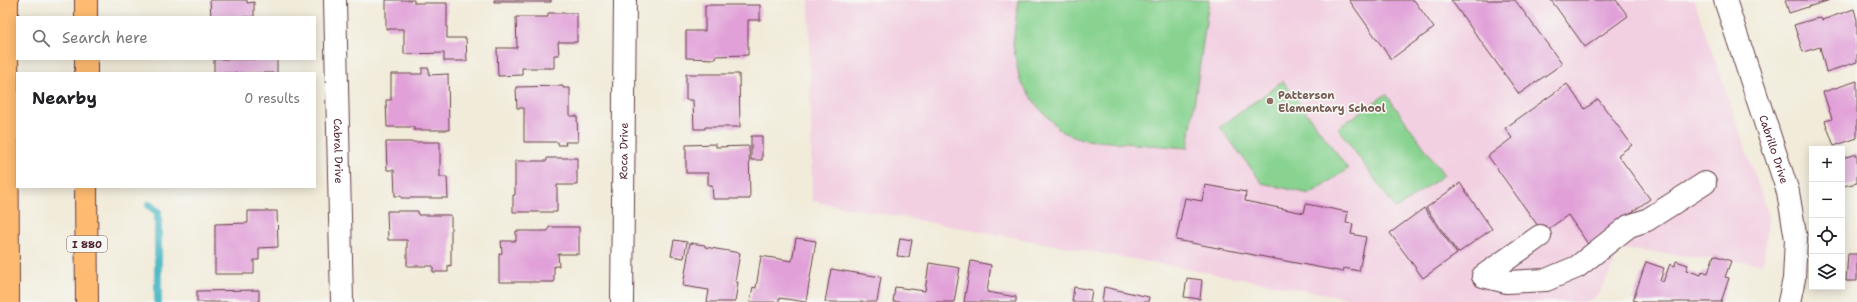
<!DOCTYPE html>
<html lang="en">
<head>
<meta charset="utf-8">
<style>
  :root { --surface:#fff; --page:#f2f2f2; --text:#202124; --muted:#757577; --line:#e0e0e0 }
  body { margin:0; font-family:"Shantell Sans",sans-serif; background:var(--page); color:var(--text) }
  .controls { position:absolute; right:12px; bottom:12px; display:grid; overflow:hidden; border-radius:0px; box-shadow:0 2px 10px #0003 }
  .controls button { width:36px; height:36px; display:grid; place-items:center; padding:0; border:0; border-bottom:1px solid var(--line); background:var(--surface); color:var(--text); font:20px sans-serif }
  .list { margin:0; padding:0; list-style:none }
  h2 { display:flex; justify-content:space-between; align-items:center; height:52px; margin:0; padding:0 16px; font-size:17px }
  h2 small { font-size:13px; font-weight:400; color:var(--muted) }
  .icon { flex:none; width:22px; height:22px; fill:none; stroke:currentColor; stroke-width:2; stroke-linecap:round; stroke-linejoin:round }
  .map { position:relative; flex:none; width:1857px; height:302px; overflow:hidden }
  .search { position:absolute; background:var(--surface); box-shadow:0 2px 10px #0003; left:16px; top:16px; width:300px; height:44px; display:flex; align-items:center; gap:10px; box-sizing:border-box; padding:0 14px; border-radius:0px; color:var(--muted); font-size:15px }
  .panel { position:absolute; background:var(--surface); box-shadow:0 2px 10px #0003; left:16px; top:72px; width:300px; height:116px; border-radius:0px }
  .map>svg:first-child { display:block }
</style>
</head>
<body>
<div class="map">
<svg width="1857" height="302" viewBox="0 0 1857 302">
  <rect width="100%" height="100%" fill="#f6f6f2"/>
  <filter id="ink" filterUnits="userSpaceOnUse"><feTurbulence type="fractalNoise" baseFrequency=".025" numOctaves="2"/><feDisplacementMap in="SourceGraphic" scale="8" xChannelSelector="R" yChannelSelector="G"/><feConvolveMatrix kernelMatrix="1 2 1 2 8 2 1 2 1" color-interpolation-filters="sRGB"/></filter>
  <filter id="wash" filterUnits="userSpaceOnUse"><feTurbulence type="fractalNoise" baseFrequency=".012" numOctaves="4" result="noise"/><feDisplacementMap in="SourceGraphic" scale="16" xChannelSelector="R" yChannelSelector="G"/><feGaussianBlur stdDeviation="0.9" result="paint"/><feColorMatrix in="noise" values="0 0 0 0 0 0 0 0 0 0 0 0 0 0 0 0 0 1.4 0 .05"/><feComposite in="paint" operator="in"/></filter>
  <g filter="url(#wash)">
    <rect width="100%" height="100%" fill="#f1ebd9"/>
    <path fill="#f2cfe1" d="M809,0H1694L1769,216L1763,264L1621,249L1600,293L1587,302H1370L812,201Z"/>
    <path fill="#88d390" stroke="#69795e" d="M1018,0H1209L1188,148L1085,140L1062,132L1038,107L1020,81L1013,45Z
      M1283,81L1348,169L1310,194L1262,183L1220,127Z
      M1386,94L1444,175L1396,209L1338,128Z"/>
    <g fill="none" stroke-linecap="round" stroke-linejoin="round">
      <path stroke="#4ab8c5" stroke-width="8" d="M149,205L158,212V302"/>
    </g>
    <g id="blocks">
      <path fill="#e1a0d8" d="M210,0H247V3L254,2V17H211Z
        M386,0H414V3H447V38H466L467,61H444V53L404,54V29H386Z
        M494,0H551V2H494Z
        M1349,0H1414L1434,28L1391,59Z
        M1451,0H1515L1562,64L1519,94Z
        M1551,0H1616L1628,16L1585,47Z
        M1785,0H1830L1789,13Z
        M705,5H760V20H748V55L715,56L716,59L686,58V31H705Z
        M1854,9L1857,20V62L1826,72L1820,47L1803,52L1794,25L1821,17L1822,20Z
        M548,13H577V42H558L559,55H554V68H522V75L498,76L497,48H517L516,17H548Z
        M214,59H277V73H214Z
        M422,68H429V75L448,74L449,130H414V127H387L386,100H391V74H422Z
        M686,74H739L740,127H705V129H694L693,100H686Z
        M1857,81V138L1834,146L1825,121L1832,119L1823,92Z
        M1567,84L1585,109L1598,99L1632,145L1618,155L1650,199L1588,244L1568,215L1543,233L1488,156L1512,138L1505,128Z
        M563,86V88H570V116H577L578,142H565L566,145H558V142H524V108H517L516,87Z
        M751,136H762V160H751Z
        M386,142H440V177H447L448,198H401V196H395L394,170H387Z
        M716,144V147L749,146L750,199H713L712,185H708V173H686V145Z
        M1857,154V183L1843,186L1842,158Z
        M547,158H577V185H557V212H513V195H515V161H547Z
        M1460,183L1492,229L1458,253L1426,208Z
        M1205,185L1246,192L1245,201L1304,213L1306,204L1348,212L1346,223L1353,224L1351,234L1366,237L1359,271L1344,268L1343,272L1176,240L1185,198L1202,201Z
        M1424,208L1457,254L1423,278L1390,233Z
        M248,211H277L278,247L259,248V260H254V274H215V224L248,223Z
        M387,211H418V215H451V266L448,265V272H433V266H407V240H388Z
        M549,227H579V254H558L559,266H554V282H499V254L502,253L501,241H516V231H548Z
        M796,238L816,241L806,302L779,298V302H750L753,287L756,288L761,256L792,261Z
        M900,238L912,240L909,257L897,256Z
        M674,240L687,242L684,258L671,256Z
        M690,243L705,245V247L740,253L735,282H738L735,302H707L709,290L683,286Z
        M1848,254H1857V281H1846Z
        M1714,255L1731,261L1725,277L1729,278L1721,302H1639L1633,300L1646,262L1664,268L1660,281L1663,282L1670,264L1675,266L1676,261L1688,265L1686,270L1701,275L1702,271L1708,273Z
        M971,261L991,265L987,292L1016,297V302H964Z
        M929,263L960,268L954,302H893L895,287L925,291Z
        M831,269L881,277L877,302H825Z
        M1187,278L1202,280L1200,299L1184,297Z
        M1074,287L1092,290L1090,302H1072Z
        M1104,287L1149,297L1148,302H1102Z
        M259,290V302H197V291Z"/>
    </g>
  </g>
  <g filter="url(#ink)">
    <use href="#blocks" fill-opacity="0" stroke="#633e45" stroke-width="1"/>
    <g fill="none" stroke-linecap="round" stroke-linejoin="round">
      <g stroke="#633e45" stroke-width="24">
        <g id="minor">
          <path id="s1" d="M335,0L342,302"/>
          <path id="s2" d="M1725,0L1788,192L1796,239L1794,279L1789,302"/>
          <path d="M1540,236L1483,276L1507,282L1546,280L1577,267L1629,226L1647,220L1705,183"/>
          <path id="s3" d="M622,302L625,0"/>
        </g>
      </g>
      <g stroke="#633e45" stroke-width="24">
        <path id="highway" d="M7,0L8,302
          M86,0V17
          M86,59V73
          M86,187L87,302"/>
      </g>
      <use href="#minor" stroke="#fff" stroke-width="22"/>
      <use href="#highway" stroke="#febb71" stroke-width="22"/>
    </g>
  </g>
  <circle fill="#8d6e63" stroke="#f6f6f2" stroke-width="1.5" cx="1270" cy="101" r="4"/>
  <g text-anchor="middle" stroke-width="3.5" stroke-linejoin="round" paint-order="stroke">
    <rect fill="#f6f6f2" stroke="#7e6067" stroke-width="1" x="67" y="236" width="40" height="16" rx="3"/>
    <g font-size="10" font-weight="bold" fill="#4a1f2b">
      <text x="87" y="248">I 880</text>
    </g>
    <g font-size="11" font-weight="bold" fill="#785e54" stroke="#f6f6f2" text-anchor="start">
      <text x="1278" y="99">Patterson<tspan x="1278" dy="13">Elementary School</tspan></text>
    </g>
    <g font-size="11" fill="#4a1f2b" stroke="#f6f6f2">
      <text dy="4" stroke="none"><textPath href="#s2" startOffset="157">Cabrillo Drive</textPath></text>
      <text dy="4" stroke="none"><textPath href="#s1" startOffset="151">Cabral Drive</textPath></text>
      <text dy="4" stroke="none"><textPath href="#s3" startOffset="151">Roca Drive</textPath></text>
    </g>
  </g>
</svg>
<div class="controls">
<button>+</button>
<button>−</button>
<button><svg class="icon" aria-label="locate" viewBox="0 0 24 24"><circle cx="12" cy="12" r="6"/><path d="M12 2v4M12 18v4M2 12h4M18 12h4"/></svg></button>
<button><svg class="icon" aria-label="layers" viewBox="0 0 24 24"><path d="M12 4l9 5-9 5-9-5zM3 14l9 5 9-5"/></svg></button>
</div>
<div class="search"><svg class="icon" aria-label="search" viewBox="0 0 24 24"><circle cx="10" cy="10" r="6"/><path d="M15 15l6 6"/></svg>Search here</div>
<section class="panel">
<h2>Nearby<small>0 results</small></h2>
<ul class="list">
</ul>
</section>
</div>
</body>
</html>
